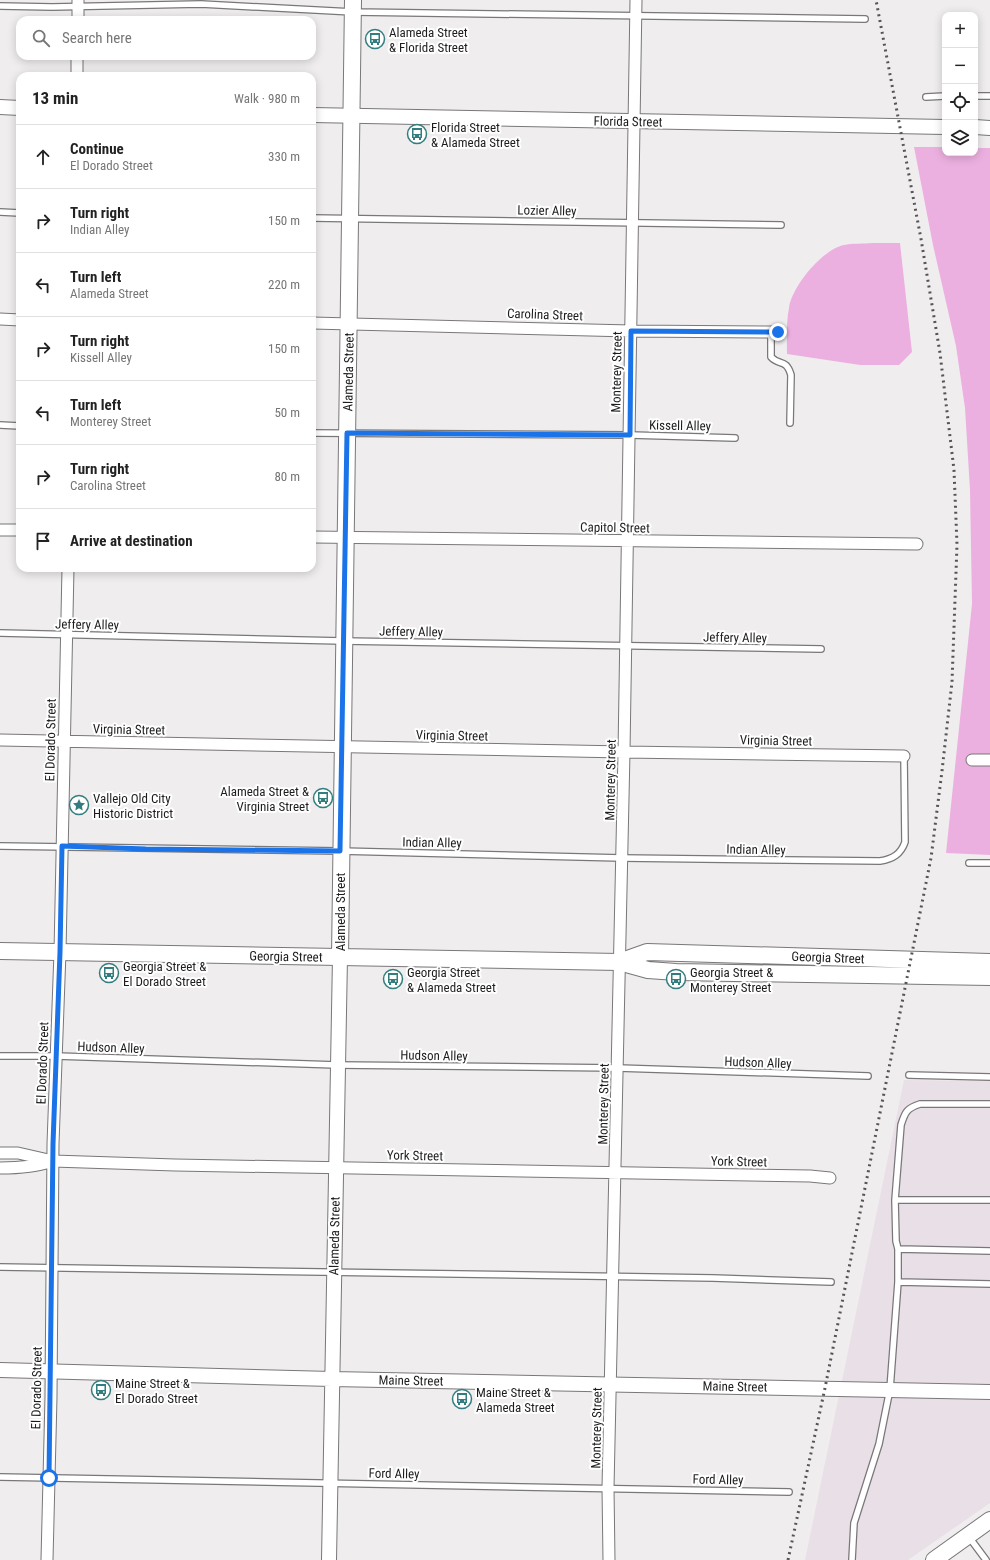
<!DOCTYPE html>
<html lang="en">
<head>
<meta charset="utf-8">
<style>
  :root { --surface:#fff; --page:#f6f6f6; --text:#222; --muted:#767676; --line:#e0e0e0 }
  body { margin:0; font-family:"Roboto Condensed",sans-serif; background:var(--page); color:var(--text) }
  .controls { position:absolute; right:12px; top:12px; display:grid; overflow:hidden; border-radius:8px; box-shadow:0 2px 10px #0003 }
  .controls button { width:36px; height:36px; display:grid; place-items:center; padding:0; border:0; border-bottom:1px solid var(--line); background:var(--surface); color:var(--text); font:20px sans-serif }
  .stop { position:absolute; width:12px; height:12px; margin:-9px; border:3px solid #1a73e8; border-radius:50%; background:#fff }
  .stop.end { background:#1a73e8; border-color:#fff; box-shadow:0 1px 4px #0008 }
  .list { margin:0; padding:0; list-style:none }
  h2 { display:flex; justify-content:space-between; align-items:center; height:52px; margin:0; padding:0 16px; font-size:17px }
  h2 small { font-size:13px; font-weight:400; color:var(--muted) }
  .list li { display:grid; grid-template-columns:26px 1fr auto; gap:12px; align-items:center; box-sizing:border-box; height:64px; padding:0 16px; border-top:1px solid var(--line) }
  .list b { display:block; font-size:15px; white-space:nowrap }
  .list p { margin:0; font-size:13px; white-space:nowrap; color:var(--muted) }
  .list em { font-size:13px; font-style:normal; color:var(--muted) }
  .icon { flex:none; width:22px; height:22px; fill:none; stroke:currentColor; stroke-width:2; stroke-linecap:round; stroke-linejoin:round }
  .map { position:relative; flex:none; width:990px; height:1560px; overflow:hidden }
  .search { position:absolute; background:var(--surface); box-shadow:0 2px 10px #0003; left:16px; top:16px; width:300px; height:44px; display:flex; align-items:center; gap:10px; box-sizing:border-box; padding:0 14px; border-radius:12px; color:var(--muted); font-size:15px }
  .panel { position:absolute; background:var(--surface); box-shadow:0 2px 10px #0003; left:16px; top:72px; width:300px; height:500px; border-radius:12px }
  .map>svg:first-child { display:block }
</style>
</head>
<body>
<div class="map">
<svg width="990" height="1560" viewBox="0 0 990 1560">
  <rect width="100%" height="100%" fill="#f0edef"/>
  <path fill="#e9dfe6" d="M904,1080L990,1081V1503L908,1560H805Z"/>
  <path fill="#ecb0e0" d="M914,147H945V153H975V148H990V855L946,853L972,604L970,490L965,408L956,346L933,245Z
    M872,243H900L912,352L899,365H860L787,354C787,339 786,323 789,308C792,286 823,249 844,245C852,243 863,244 872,243Z"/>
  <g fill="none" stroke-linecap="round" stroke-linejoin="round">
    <g stroke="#797779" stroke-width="8">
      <path id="service" d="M0,6L52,7L201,4L353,12L865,19
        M975,96H990
        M926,97L945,96
        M0,212L20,213
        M312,218L781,225
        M771,332V357C779,366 786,358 791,375L790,423
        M0,425L20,426
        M312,433L630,435L735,438
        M0,633L343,641L821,649
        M0,846L340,851L622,858L880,861C893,859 901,854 905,842L904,756
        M969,863H990
        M0,1056H56L337,1065L618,1068L868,1076
        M909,1075L990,1077
        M895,1200H990
        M898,1249L990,1251
        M0,1267L713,1278L831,1282
        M898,1282L990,1284
        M0,1477L789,1492
        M969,1537L986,1560
        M852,1560L854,1523L879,1444L890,1389L898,1282V1249L896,1241L895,1200L901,1125C905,1112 907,1108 920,1104H990"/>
    </g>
    <g stroke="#797779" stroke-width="13">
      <path id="minor" d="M78,20V0
        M77,76V56
        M0,319L20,320
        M312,323L631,331L778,332
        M0,530H20
        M312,537L917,544
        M0,740L624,752L904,756
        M972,760H990
        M0,1153H18L53,1161L175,1165L810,1176L830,1178
        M0,1168C19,1168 35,1167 52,1161
        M47,1560L51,1397L53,1144L60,952L68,568
        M609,1560L608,1488L624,752L636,0"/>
    </g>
    <g stroke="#797779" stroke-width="16">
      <path id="tertiary" d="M0,107L20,108
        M312,115L945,127
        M975,127L990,128
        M0,1370L332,1379L990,1392
        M329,1560L340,957"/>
    </g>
    <g stroke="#797779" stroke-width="18">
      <path id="secondary" d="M0,951L619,962L648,970L676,972L990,977
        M340,957L353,0
        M619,962L647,952L990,962
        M934,1560L990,1520"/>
    </g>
    <use href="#service" stroke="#fff" stroke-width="5.5"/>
    <use href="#minor" stroke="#fff" stroke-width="11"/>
    <use href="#tertiary" stroke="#fff" stroke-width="14"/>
    <use href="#secondary" stroke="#fff" stroke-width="16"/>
    <path stroke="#565556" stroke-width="3" stroke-dasharray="2 4" stroke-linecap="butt" d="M788,1560L825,1388L931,858L942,771L952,682L957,545L954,470L940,353L921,239L876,0"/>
  </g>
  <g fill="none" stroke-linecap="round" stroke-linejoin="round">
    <path stroke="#1a73e8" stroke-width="5" d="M49,1478L53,1144L60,952L62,846L146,849L340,851L347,433L630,435L631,331L778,332"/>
  </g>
  <defs>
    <g id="bus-ring" transform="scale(1)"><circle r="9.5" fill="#fff" stroke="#337d7e" stroke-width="1.5"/><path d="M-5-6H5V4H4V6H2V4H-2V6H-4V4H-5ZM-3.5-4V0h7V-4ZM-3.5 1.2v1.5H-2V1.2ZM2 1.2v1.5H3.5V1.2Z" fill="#337d7e"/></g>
    <g id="sight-ring" transform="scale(1)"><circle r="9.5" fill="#fff" stroke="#337d7e" stroke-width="1.5"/><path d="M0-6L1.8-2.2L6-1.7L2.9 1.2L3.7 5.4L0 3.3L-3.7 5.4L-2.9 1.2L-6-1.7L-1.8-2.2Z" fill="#337d7e"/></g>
  </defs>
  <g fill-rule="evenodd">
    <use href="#bus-ring" x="375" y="39"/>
    <use href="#bus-ring" x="417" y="134"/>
    <use href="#bus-ring" x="323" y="798"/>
    <use href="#sight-ring" x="79" y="805"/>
    <use href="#bus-ring" x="109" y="973"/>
    <use href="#bus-ring" x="393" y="979"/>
    <use href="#bus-ring" x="676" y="979"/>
    <use href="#bus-ring" x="101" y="1390"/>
    <use href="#bus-ring" x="462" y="1399"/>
  </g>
  <g text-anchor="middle" stroke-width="4" stroke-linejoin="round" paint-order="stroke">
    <g font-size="13" fill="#1e1d1e" stroke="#fff" text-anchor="start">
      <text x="389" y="37">Alameda Street<tspan x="389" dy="15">&amp; Florida Street</tspan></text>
      <text x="431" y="132">Florida Street<tspan x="431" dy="15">&amp; Alameda Street</tspan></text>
      <text x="309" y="796" text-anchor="end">Alameda Street &amp;<tspan x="309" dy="15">Virginia Street</tspan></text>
      <text x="93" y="803">Vallejo Old City<tspan x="93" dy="15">Historic District</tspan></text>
      <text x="123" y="971">Georgia Street &amp;<tspan x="123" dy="15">El Dorado Street</tspan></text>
      <text x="407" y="977">Georgia Street<tspan x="407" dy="15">&amp; Alameda Street</tspan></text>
      <text x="690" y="977">Georgia Street &amp;<tspan x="690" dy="15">Monterey Street</tspan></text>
      <text x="115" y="1388">Maine Street &amp;<tspan x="115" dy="15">El Dorado Street</tspan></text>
      <text x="476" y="1397">Maine Street &amp;<tspan x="476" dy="15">Alameda Street</tspan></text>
    </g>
    <g font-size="13" fill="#1e1d1e" stroke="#fff">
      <text transform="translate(628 121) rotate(1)" y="5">Florida Street</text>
      <text transform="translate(547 210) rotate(1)" y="5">Lozier Alley</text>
      <text transform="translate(545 314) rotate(2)" y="5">Carolina Street</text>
      <text transform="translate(348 372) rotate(-89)" y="5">Alameda Street</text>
      <text transform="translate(616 372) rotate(-89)" y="5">Monterey Street</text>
      <text transform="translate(680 425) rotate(1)" y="5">Kissell Alley</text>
      <text transform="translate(615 527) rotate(1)" y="5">Capitol Street</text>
      <text transform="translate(87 624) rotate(1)" y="5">Jeffery Alley</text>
      <text transform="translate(411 631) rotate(1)" y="5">Jeffery Alley</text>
      <text transform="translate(735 637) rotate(1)" y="5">Jeffery Alley</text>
      <text transform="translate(129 729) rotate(1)" y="5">Virginia Street</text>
      <text transform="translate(452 735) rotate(1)" y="5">Virginia Street</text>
      <text transform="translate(50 740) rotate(-89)" y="5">El Dorado Street</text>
      <text transform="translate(776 740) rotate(1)" y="5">Virginia Street</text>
      <text transform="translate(610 780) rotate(-89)" y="5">Monterey Street</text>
      <text transform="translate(432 842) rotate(1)" y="5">Indian Alley</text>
      <text transform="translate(756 849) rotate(1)" y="5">Indian Alley</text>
      <text transform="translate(340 912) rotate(-90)" y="5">Alameda Street</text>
      <text transform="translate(286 956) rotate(1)" y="5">Georgia Street</text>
      <text transform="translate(828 957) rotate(2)" y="5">Georgia Street</text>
      <text transform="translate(111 1047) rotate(2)" y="5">Hudson Alley</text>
      <text transform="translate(434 1055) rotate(1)" y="5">Hudson Alley</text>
      <text transform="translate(758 1062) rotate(2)" y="5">Hudson Alley</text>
      <text transform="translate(42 1063) rotate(-88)" y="5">El Dorado Street</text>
      <text transform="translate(603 1104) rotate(-89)" y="5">Monterey Street</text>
      <text transform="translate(415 1155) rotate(1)" y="5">York Street</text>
      <text transform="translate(739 1161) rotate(1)" y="5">York Street</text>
      <text transform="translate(334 1236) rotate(-89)" y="5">Alameda Street</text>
      <text transform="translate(411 1380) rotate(1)" y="5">Maine Street</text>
      <text transform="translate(735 1386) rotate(1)" y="5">Maine Street</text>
      <text transform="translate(36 1388) rotate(-89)" y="5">El Dorado Street</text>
      <text transform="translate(596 1428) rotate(-89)" y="5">Monterey Street</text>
      <text transform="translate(394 1473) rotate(1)" y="5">Ford Alley</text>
      <text transform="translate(718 1479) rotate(1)" y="5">Ford Alley</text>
    </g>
  </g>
</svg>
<div class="controls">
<button>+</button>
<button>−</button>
<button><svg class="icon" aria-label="locate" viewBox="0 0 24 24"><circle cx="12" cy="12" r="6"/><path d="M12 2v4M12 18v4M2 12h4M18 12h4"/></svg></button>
<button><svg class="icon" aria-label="layers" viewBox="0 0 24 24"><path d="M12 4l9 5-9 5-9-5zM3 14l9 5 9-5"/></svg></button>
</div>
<div class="stop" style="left:49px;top:1478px"></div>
<div class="stop end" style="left:778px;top:332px"></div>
<div class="search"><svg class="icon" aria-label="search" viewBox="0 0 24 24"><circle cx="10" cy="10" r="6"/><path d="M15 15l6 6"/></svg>Search here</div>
<section class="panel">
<h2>13 min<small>Walk · 980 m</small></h2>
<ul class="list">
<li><svg class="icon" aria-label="ahead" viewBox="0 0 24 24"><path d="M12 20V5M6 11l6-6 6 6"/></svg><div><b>Continue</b><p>El Dorado Street</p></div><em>330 m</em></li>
<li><svg class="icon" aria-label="right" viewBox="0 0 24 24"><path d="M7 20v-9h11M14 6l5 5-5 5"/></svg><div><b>Turn right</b><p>Indian Alley</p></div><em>150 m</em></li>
<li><svg class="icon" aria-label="left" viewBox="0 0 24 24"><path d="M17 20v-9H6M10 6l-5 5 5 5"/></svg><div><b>Turn left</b><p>Alameda Street</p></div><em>220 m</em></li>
<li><svg class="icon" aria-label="right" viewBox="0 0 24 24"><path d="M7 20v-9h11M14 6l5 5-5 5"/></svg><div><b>Turn right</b><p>Kissell Alley</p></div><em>150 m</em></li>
<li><svg class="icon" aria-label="left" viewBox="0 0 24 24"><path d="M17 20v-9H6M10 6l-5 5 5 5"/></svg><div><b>Turn left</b><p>Monterey Street</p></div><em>50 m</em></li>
<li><svg class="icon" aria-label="right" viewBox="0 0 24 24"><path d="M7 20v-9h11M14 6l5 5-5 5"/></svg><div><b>Turn right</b><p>Carolina Street</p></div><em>80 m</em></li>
<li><svg class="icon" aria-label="arrive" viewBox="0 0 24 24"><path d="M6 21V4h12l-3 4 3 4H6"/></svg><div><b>Arrive at destination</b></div></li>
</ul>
</section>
</div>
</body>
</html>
